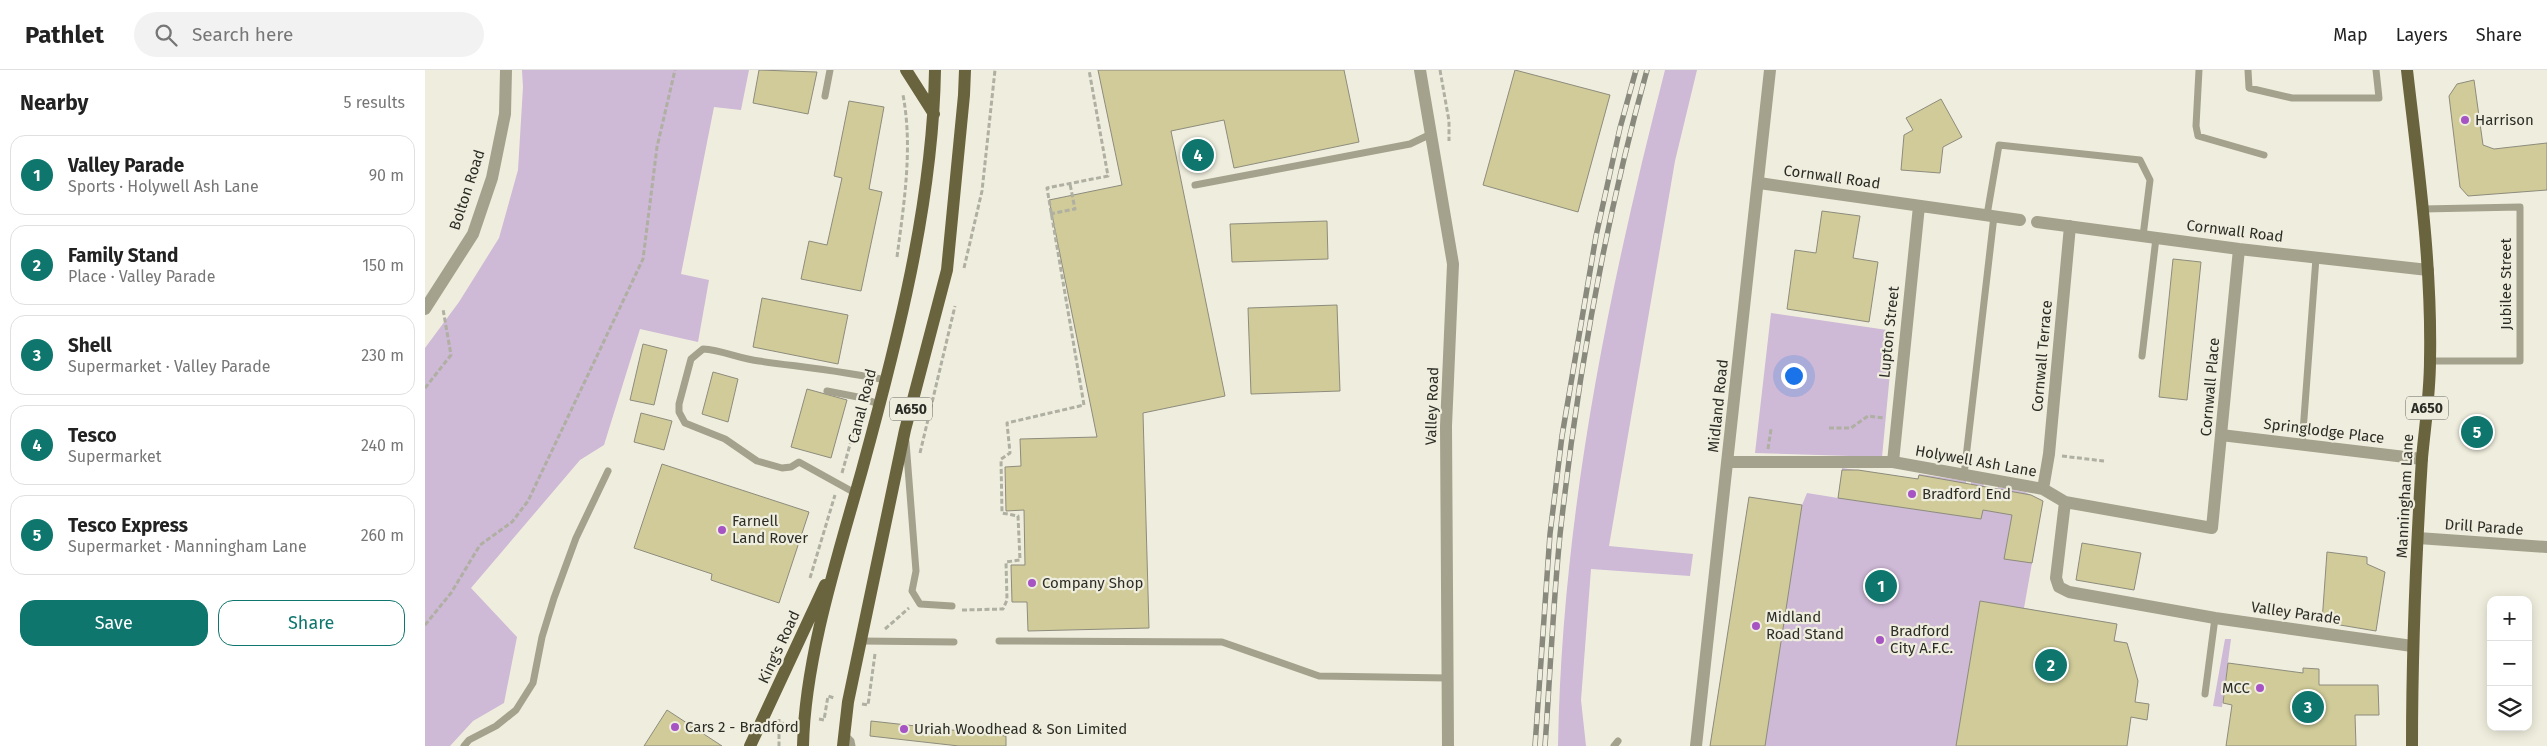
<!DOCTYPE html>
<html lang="en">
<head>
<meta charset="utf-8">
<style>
  :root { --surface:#fff; --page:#f2f2f2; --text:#222; --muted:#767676; --line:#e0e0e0; --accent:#0f766e }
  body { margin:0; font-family:"Fira Sans",sans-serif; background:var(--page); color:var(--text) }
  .controls { position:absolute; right:15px; bottom:15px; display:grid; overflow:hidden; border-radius:10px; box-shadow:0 2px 12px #0003 }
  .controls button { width:45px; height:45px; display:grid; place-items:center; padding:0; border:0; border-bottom:1px solid var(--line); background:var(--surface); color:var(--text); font:25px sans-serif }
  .you { position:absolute; left:1368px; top:305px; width:18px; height:18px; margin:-12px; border:4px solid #fff; border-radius:50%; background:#1a73e8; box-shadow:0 0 0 8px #1a73e833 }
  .badge { display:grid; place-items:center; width:32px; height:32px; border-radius:50%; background:var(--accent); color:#fff; font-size:16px; font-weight:700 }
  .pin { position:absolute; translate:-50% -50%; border:2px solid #fff; box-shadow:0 1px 5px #0006 }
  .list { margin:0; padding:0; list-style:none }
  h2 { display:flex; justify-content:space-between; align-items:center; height:65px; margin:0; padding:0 20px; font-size:21px }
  h2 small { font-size:16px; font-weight:400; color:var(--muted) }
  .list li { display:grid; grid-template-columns:32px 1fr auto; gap:15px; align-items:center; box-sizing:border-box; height:80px; margin:0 10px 10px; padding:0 10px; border:1px solid var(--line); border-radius:15px }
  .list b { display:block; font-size:19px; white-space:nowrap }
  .list p { margin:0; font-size:16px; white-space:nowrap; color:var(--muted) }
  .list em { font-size:16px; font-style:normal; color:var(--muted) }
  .actions { display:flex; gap:10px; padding:15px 20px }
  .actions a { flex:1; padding:11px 0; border:1px solid var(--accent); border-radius:15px; text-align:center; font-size:18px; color:var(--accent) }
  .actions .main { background:var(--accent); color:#fff }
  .icon { flex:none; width:28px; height:28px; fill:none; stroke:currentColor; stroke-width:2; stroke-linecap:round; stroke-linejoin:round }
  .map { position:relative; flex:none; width:2122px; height:676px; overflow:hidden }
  header { display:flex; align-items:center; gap:30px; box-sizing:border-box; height:70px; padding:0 25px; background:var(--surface); border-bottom:1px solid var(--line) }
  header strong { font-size:24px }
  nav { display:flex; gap:28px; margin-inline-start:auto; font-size:18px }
  .search { width:350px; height:45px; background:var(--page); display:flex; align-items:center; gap:12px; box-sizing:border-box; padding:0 18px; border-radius:28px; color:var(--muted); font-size:19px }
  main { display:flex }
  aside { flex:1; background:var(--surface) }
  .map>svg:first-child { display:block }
</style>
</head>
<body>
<header>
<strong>Pathlet</strong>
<div class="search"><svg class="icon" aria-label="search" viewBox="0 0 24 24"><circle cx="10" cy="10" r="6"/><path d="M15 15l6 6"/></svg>Search here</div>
<nav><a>Map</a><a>Layers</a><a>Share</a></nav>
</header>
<main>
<aside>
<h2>Nearby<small>5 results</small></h2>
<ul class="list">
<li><span class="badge">1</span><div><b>Valley Parade</b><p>Sports · Holywell Ash Lane</p></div><em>90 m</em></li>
<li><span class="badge">2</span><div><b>Family Stand</b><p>Place · Valley Parade</p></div><em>150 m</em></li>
<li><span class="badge">3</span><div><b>Shell</b><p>Supermarket · Valley Parade</p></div><em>230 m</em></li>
<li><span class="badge">4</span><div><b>Tesco</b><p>Supermarket</p></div><em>240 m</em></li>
<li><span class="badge">5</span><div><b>Tesco Express</b><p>Supermarket · Manningham Lane</p></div><em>260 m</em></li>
</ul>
<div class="actions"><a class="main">Save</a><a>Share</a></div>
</aside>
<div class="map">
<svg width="2122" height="676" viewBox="0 0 2122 676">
  <rect width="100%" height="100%" fill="#efeede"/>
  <path fill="#ceb9d6" d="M97,0H324L316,40L289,37L256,204L284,210L273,272L215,259L179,375L155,390L46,518L92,567L79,633L48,651L25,676H0V278L34,232L74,168L93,100L98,17Z
    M1240,0H1272L1250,91L1184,476L1268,484L1265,506L1166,499L1156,630L1161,676H1133C1137,446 1183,222 1240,0Z
    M1346,243L1469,261L1457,387L1330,383Z
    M1417,398L1493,409L1494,404L1541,411V416L1546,417V411L1559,413L1558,419L1572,421L1573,417L1600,422L1618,431L1599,538L1692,554L1689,570L1702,573L1713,611L1710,632L1722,650L1706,647L1700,676H1285L1324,427L1377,435L1382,423L1413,428Z
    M1800,569H1806L1797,637L1788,636Z"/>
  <path fill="#d0cb98" stroke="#8d8c7d" d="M334,0L392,2L383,44L328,33Z
    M673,0H919L934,72L809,98L799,50L746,61L800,326L718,343L724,558L603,561L602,532H587L586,495H600L599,440L581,441L580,397L596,396L595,369L672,367L624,130L697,115Z
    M1090,0L1185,25L1153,142L1058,115Z
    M2049,10L2058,75L2069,79L2122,73V120L2043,126L2035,117L2024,26L2032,14Z
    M1516,29L1537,67L1518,77L1515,103L1476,100L1479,65L1488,60L1481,48Z
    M424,31L459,37L444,119L457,122L436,221L376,209L384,171L402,175L417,108L409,106Z
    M1397,141L1435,146L1428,188L1453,192L1444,252L1362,239L1370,180L1391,183Z
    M902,151L903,189L807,192L805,154Z
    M1748,189L1776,192L1762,330L1734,327Z
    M337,228L423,245L413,294L328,277Z
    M912,235L915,321L826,324L823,238Z
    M218,274L242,280L229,335L205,330Z
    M288,302L313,309L303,352L277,344Z
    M382,319L422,330L406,388L366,377Z
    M216,343L247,351L239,380L209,372Z
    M237,394L384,442L354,533L286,510L287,504L209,478Z
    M1417,400H1433L1493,409L1494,405L1606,425L1618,431L1607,493L1579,489L1587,445L1558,440L1556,449L1413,428Z
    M1324,427L1377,435L1340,676H1285Z
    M1657,473L1716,483L1709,520L1651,510Z
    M1902,482L1942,487V494L1960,502L1951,561L1897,552Z
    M1555,531L1692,554L1689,571L1702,573L1713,611L1710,632L1724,634L1722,650L1706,647L1702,676H1531Z
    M1803,593L1878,603V598L1894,599V615H1953L1954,645H1930L1931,676H1801L1807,635L1798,633Z
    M242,640L297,676H219Z
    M446,651L581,666V676H534L445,666Z"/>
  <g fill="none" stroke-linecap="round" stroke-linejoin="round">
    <path stroke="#afafa2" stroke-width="3" stroke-dasharray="5 2.5" stroke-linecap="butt" d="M1015,0L1024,51V71
      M625,144L650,139L645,114
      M472,187C479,133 488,78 478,25
      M539,198L557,121L570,0
      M0,318L26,285L18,239
      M1404,358H1426L1443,346L1459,348
      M1343,379L1346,359
      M495,383L530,236
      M1637,386L1679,391
      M417,403L435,339
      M385,508L410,425
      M537,540L578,539L582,530L581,492L595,490L593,446L577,443L576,389L585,383L582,353L659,335L622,118L683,106L664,0
      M0,555L26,523L55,475L87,452L103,431L218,189L232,77L250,0
      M460,559L484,538
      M437,634L443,635L450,584
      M354,649V676
      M394,649L399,650L403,626L409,628
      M354,653L364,654"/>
    <path stroke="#a4a28d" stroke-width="7" d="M1774,0L1771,56L1773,66L1839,85
      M1823,0L1824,18L1867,28H1954L1951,0
      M400,26L405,0
      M770,115L985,74L1006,64
      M1998,139L2095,137V291H2005
      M1562,145L1574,75L1715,90L1725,110L1718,166
      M1717,286L1731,168
      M402,321L438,328L453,334
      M481,372L491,501L487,521L495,534L527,536
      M1877,375L1891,188
      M1539,405L1569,146
      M430,423L374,392L366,397L357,398L332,391L300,369L260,353L254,342V334L266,289L278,279C297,280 315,289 334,291C376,297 418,301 460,310
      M436,571L529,572
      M574,571L797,572L894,606L1023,608
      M1780,624L1790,548
      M418,663L426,671L427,676
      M39,676L44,670L71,656L91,640L108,613L117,567L129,528L151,468L183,401
      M1189,676L1193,671"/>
    <path stroke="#a4a28d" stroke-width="12" d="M1334,113L1595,150
      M1612,152L1814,179L2003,200
      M1796,365L1997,389
      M1304,392H1468L1618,419L1640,432L1787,458L1814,179
      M1468,392L1494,136
      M1618,419L1624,384L1645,156
      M1640,432L1631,508L1634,517L1644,522L1790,548L1987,576
      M1993,468L2122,477"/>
    <path stroke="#a4a28d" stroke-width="12" d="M995,0L1028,194L1021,356L1023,676
      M0,239L48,164L67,108L80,44L81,0
      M1271,676L1345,0"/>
    <path stroke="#69643d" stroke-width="12" d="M481,0L509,44
      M1982,0C1993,96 2007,193 2005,290C2005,323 2000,356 1997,388C1991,484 1987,580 1987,676
      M325,676L400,515
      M378,676C380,587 413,486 437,400C472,272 508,133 510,0
      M418,676L423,632L480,360L522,200L539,25L540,0"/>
    <g stroke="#89897e" stroke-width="5.5">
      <path id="rail" d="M1110,676L1125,464L1137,366L1171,166L1195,58L1211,0
        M1120,676C1125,606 1128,535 1135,465C1152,309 1180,151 1222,0"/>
    </g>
    <use href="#rail" stroke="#efeede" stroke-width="4" stroke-dasharray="11" stroke-linecap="butt"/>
  </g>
  <g fill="#a653c3" stroke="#efeede" stroke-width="2">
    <circle cx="2040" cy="50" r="5"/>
    <circle cx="1487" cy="424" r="5"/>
    <circle cx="297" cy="460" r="5"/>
    <circle cx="607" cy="513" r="5"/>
    <circle cx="1331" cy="556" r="5"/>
    <circle cx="1455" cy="570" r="5"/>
    <circle cx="1835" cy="618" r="5"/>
    <circle cx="250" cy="657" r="5"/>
    <circle cx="479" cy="659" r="5"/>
  </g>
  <g text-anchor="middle" stroke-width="4.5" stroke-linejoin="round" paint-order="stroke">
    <g fill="#efeede" stroke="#67675e" stroke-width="1">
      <rect x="1981" y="326.5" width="42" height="23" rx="4"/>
      <rect x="465" y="327.5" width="42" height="23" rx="4"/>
    </g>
    <g font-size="14" font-weight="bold" fill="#2d2d27">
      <text x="2002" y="343">A650</text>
      <text x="486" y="344">A650</text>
    </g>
    <g font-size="15" fill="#2d2d27" stroke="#efeede" text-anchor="start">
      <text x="2050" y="55">Harrison</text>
      <text x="1497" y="429">Bradford End</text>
      <text x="307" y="456">Farnell<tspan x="307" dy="17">Land Rover</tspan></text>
      <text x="617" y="518">Company Shop</text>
      <text x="1341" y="552">Midland<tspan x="1341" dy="17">Road Stand</tspan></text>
      <text x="1465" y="566">Bradford<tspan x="1465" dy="17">City A.F.C.</tspan></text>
      <text x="1825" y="623" text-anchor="end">MCC</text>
      <text x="260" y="662">Cars 2 - Bradford</text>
      <text x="489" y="664">Uriah Woodhead &amp; Son Limited</text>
    </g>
    <g font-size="15" fill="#2d2d27" stroke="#efeede">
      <text transform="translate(1407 107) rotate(8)" y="5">Cornwall Road</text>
      <text transform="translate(42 120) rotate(-72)" y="5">Bolton Road</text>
      <text transform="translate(1810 161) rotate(7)" y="5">Cornwall Road</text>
      <text transform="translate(2081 214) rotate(-90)" y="5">Jubilee Street</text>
      <text transform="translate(1464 262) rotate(-84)" y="5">Lupton Street</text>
      <text transform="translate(1617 286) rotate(-85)" y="5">Cornwall Terrace</text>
      <text transform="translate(1785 317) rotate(-85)" y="5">Cornwall Place</text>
      <text transform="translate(437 336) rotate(-76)" y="5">Canal Road</text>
      <text transform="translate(1007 336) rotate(-88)" y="5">Valley Road</text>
      <text transform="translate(1293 336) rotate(-84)" y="5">Midland Road</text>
      <text transform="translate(1899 361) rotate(7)" y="5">Springlodge Place</text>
      <text transform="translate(1551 391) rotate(10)" y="5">Holywell Ash Lane</text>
      <text transform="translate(1980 426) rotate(-87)" y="5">Manningham Lane</text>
      <text transform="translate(2059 457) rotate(4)" y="5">Drill Parade</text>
      <text transform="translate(1871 543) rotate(8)" y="5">Valley Parade</text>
      <text transform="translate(354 577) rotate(-65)" y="5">King's Road</text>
    </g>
  </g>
</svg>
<div class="controls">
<button>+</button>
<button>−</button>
<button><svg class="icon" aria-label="layers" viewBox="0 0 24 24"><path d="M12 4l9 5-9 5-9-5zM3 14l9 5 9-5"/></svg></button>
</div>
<div class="you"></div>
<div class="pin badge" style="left:1456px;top:516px">1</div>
<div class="pin badge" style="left:1626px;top:595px">2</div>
<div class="pin badge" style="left:1883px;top:637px">3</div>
<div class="pin badge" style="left:773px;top:85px">4</div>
<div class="pin badge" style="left:2052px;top:362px">5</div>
</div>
</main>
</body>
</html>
